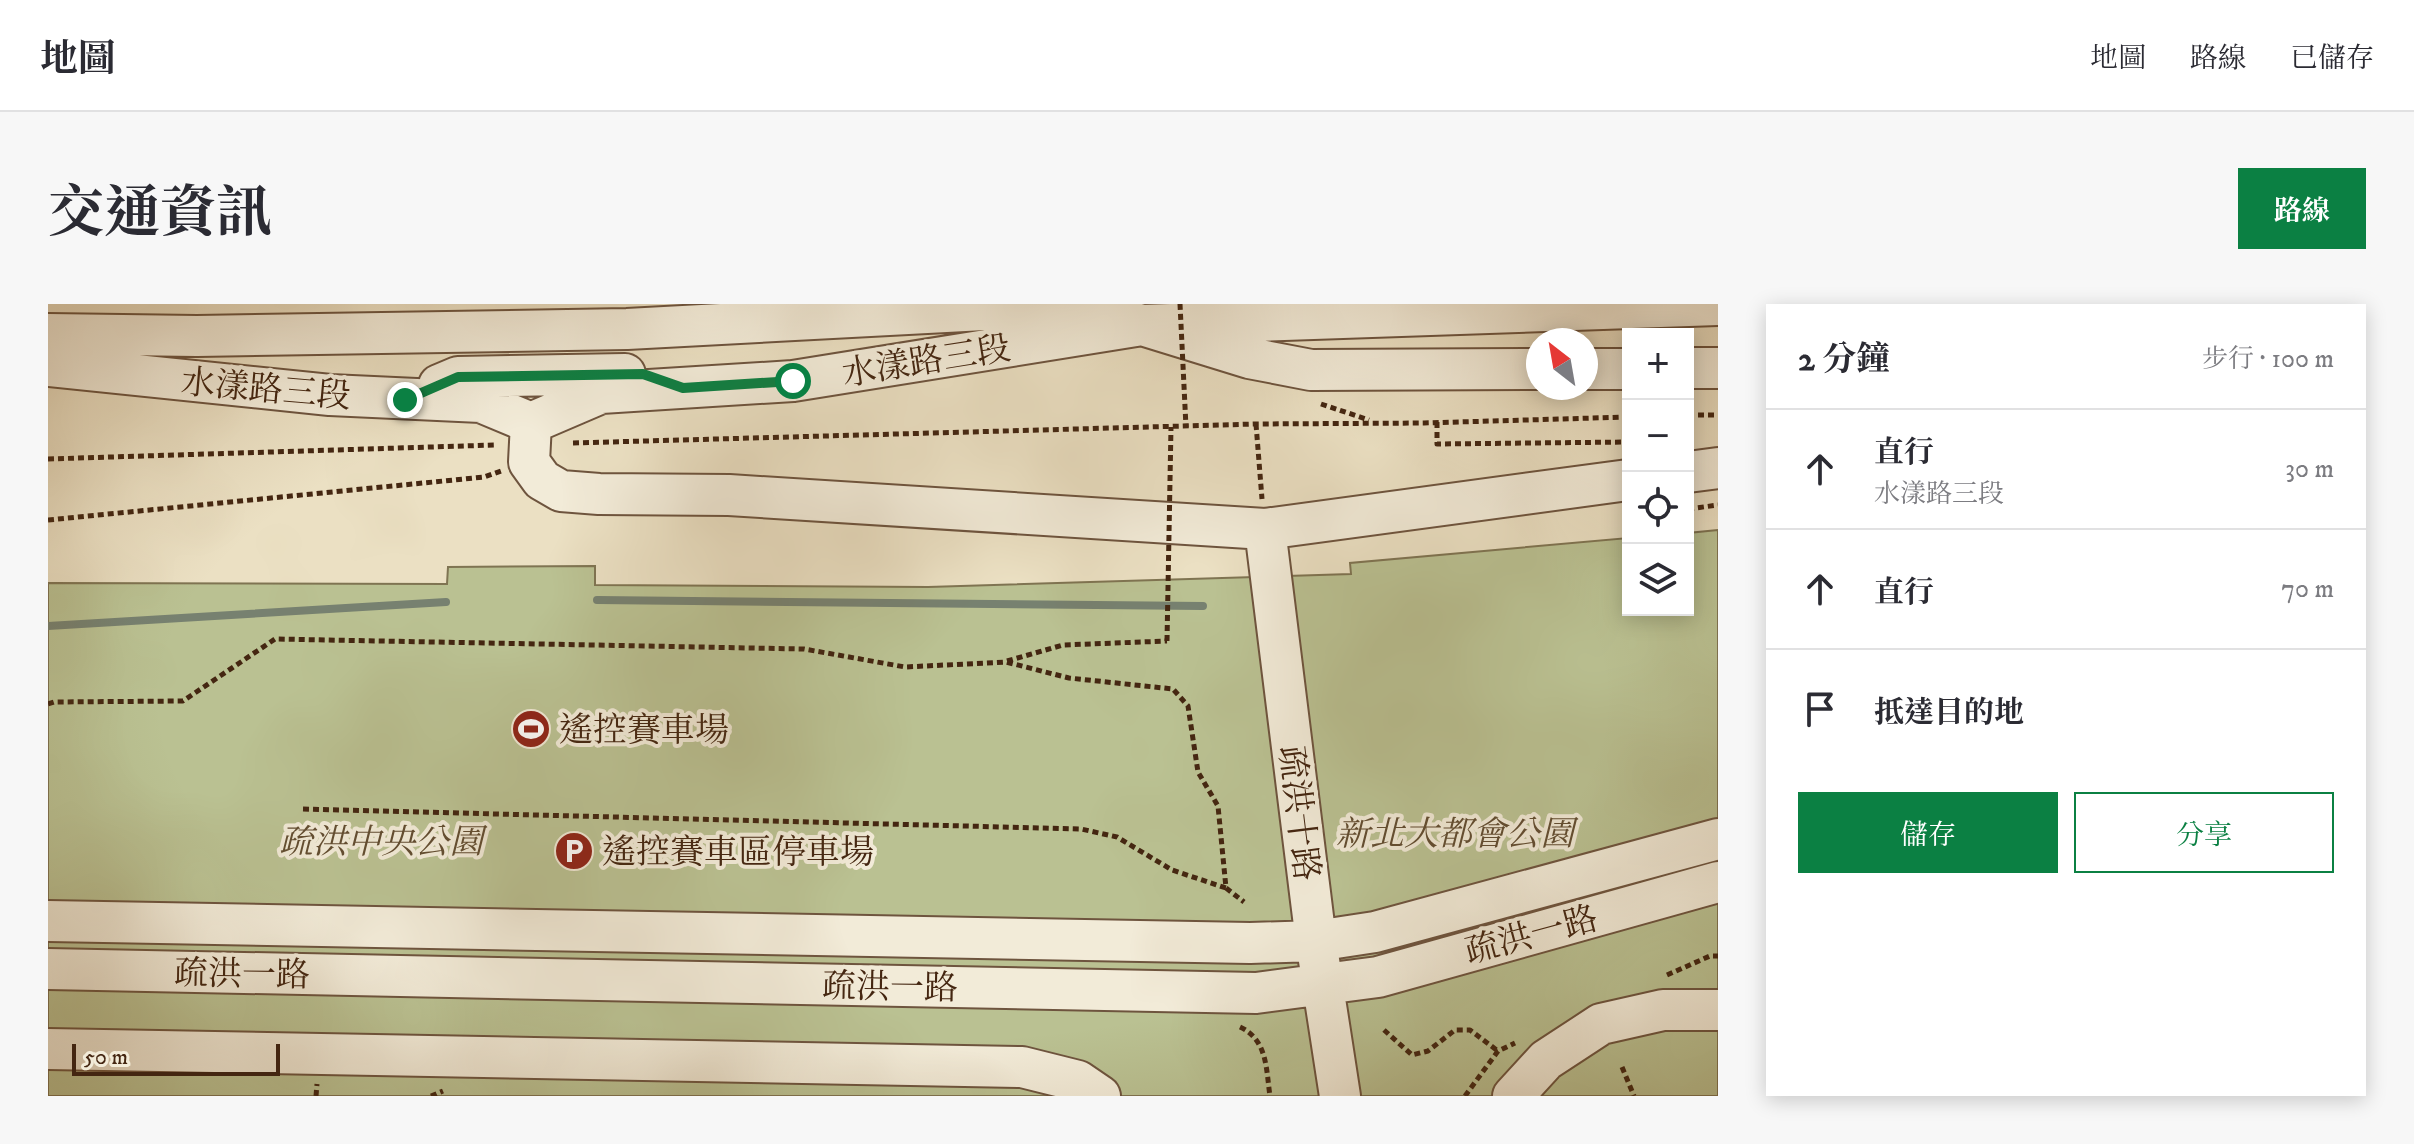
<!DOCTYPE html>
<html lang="zh-TW">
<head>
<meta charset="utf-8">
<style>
  :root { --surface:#fff; --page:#f7f7f7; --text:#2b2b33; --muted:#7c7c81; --line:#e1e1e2; --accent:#0b8043 }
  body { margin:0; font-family:"IM FELL DW Pica","Noto Serif TC",serif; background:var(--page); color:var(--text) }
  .controls { position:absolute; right:24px; top:24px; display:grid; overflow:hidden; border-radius:0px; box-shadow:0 4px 20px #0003 }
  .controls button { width:72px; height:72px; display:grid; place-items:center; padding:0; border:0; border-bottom:2px solid var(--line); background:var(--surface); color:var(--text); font:40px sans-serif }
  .compass { position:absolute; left:1478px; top:24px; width:72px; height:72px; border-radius:50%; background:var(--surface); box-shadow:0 4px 20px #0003; rotate:329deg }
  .scale { position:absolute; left:24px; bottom:20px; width:208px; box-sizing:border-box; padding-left:8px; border:4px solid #442611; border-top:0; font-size:22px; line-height:28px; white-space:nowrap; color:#442611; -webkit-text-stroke:6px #f2ebd8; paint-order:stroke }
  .stop { position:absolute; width:24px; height:24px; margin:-18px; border:6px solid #0b8043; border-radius:50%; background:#fff }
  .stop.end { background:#0b8043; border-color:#fff; box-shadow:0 2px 8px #0008 }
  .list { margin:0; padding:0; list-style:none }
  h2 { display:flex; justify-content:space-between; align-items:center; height:104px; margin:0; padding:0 32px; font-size:34px }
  h2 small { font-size:26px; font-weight:400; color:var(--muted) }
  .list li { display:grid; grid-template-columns:52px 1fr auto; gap:24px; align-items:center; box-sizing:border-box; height:120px; padding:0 32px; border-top:2px solid var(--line) }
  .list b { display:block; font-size:30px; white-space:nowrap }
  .list p { margin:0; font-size:26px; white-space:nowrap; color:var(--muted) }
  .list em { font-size:26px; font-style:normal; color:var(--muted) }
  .actions { display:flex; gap:16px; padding:24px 32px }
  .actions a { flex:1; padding:18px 0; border:2px solid var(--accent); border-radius:0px; text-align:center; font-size:28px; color:var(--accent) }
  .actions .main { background:var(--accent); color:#fff }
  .icon { flex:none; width:44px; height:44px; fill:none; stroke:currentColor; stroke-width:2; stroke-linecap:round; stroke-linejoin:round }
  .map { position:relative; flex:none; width:1670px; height:792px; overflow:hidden; border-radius:0px }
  header { display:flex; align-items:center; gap:48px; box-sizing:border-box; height:112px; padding:0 40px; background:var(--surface); border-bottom:2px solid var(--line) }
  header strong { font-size:38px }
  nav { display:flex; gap:44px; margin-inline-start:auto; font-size:28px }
  .intro { display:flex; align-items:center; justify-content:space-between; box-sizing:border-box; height:192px; padding:0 48px }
  h1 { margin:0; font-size:56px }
  .button { padding:20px 36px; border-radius:0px; background:var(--accent); color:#fff; font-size:28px; font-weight:700 }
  main { display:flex; gap:48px; padding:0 48px }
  aside { flex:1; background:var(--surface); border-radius:0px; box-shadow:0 4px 20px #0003 }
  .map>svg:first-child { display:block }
</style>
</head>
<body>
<header>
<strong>地圖</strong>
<nav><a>地圖</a><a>路線</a><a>已儲存</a></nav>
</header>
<div class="intro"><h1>交通資訊</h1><a class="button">路線</a></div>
<main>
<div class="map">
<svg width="1670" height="792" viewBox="0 0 1670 792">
  <rect width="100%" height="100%" fill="#ebe0c3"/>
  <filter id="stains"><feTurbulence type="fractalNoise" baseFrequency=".0025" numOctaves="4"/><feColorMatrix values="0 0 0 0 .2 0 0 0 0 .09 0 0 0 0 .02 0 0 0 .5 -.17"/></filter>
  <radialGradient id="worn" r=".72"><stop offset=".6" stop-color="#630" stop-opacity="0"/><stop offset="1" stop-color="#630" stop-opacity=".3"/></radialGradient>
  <path fill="#bac192" stroke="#7f7452" stroke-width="2" d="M1670,226V792H0V279L399,280L400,263L547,262V281L880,283L1303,270L1302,259L1580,234V306H1640V229Z"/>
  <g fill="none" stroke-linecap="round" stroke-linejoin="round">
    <path stroke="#778170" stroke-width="8" d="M549,296L1155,302
      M0,322L398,298"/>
    <g stroke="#6e543e" stroke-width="44">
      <path id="minor" d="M0,30L149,32L579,25L1029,1L1201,54L1263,66L1490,65
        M0,62L282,91L433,98L483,119L553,89L745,77L1094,21L1670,1
        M1640,64H1670
        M1538,65H1580
        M391,81L410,73L577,70
        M483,119L481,158L494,176L513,187L551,190L681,191L1217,225L1580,176
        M1640,168L1670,164
        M1217,225L1268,637L1292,792
        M0,617L1202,639L1268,637L1327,628L1670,535
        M0,665L1208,689L1330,673L1670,578
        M0,745L974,763L1030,777L1052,792
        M1465,792L1498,756L1553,720L1615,706H1670"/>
    </g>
    <path stroke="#442611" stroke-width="5" stroke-dasharray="6 4" stroke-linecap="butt" d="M1273,100L1321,116
      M1640,111H1670
      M1389,118V140L1580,138
      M1208,120L1214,195
      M525,139L1208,120L1376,119L1580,113
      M0,155L447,141
      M1640,205L1670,201
      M0,216L436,173L453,167
      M959,357L1015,341L1119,337
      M0,400L6,398L135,397L227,335L756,345L857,363L958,358L1021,374L1125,385L1140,402L1150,468L1170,502L1178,584L1196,598
      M255,505L1033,525L1069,533L1124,566L1178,584
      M1619,671L1662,652H1670
      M1192,723C1220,736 1218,766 1222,792
      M1336,726L1364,751L1380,747L1407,726H1422L1450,747
      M1574,763L1586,792
      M268,792L269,780
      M383,792L395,787
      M1417,792L1450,747L1467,739"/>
    <use href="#minor" stroke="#f2ebd8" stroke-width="40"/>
    <path stroke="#442611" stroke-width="5" stroke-dasharray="6 4" stroke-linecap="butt" d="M1132,0L1138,123
      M1119,337L1123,123"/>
  </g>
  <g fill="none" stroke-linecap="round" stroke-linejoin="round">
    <path stroke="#0b8043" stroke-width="10" d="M357,96L410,73L595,70L635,84L745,77"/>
  </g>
  <defs>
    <g id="stadium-disc" transform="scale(2)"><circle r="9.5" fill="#8f2418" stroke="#f2ebd8"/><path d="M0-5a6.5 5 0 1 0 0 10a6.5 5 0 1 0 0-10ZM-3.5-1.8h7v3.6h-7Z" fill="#fff"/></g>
    <g id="parking-disc" transform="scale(2)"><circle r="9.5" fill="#8f2418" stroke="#f2ebd8"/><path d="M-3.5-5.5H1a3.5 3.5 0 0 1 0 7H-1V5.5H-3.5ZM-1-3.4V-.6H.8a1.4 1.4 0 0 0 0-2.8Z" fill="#fff"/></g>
  </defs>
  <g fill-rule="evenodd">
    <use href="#stadium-disc" x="483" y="425"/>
    <use href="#parking-disc" x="526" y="547"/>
  </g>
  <g text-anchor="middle" stroke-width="8" stroke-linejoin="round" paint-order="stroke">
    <g font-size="34" fill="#442611" stroke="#f2ebd8">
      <text transform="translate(878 56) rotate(-9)" y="12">水漾路三段</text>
      <text transform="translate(218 84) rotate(5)" y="12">水漾路三段</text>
      <text transform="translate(1252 509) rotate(83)" y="12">疏洪十路</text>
      <text transform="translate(1483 630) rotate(-15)" y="12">疏洪一路</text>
      <text transform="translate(194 669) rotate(1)" y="12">疏洪一路</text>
      <text transform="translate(842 682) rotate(1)" y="12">疏洪一路</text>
    </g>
    <g font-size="34" fill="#442611" stroke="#f2ebd8" text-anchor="start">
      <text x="511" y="437">遙控賽車場</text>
      <text x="554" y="559">遙控賽車區停車場</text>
    </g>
    <g font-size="34" font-style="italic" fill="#624d31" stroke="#f2ebd8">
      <text x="1407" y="541">新北大都會公園</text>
      <text x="333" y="549">疏洪中央公園</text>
    </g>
  </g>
  <rect width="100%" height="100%" filter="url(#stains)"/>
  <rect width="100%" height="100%" fill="url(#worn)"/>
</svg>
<div class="controls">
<button>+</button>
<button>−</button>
<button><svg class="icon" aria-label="locate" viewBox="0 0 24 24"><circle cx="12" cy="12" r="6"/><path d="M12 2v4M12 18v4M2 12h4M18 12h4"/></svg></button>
<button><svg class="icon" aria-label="layers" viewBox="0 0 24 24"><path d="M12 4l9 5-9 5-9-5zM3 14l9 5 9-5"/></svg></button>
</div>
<svg class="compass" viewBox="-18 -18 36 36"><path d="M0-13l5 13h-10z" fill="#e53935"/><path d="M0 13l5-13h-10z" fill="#7c7c81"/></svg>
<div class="scale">50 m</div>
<div class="stop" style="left:745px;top:77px"></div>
<div class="stop end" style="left:357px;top:96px"></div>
</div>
<aside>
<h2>2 分鐘<small>步行 · 100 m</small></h2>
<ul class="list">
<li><svg class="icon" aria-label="ahead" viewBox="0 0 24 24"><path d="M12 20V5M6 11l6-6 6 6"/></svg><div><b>直行</b><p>水漾路三段</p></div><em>30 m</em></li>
<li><svg class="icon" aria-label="ahead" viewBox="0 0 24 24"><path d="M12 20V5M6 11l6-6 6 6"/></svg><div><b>直行</b></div><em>70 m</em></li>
<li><svg class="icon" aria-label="arrive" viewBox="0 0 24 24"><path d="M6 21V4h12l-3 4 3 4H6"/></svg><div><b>抵達目的地</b></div></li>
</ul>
<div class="actions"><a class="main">儲存</a><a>分享</a></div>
</aside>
</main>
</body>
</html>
